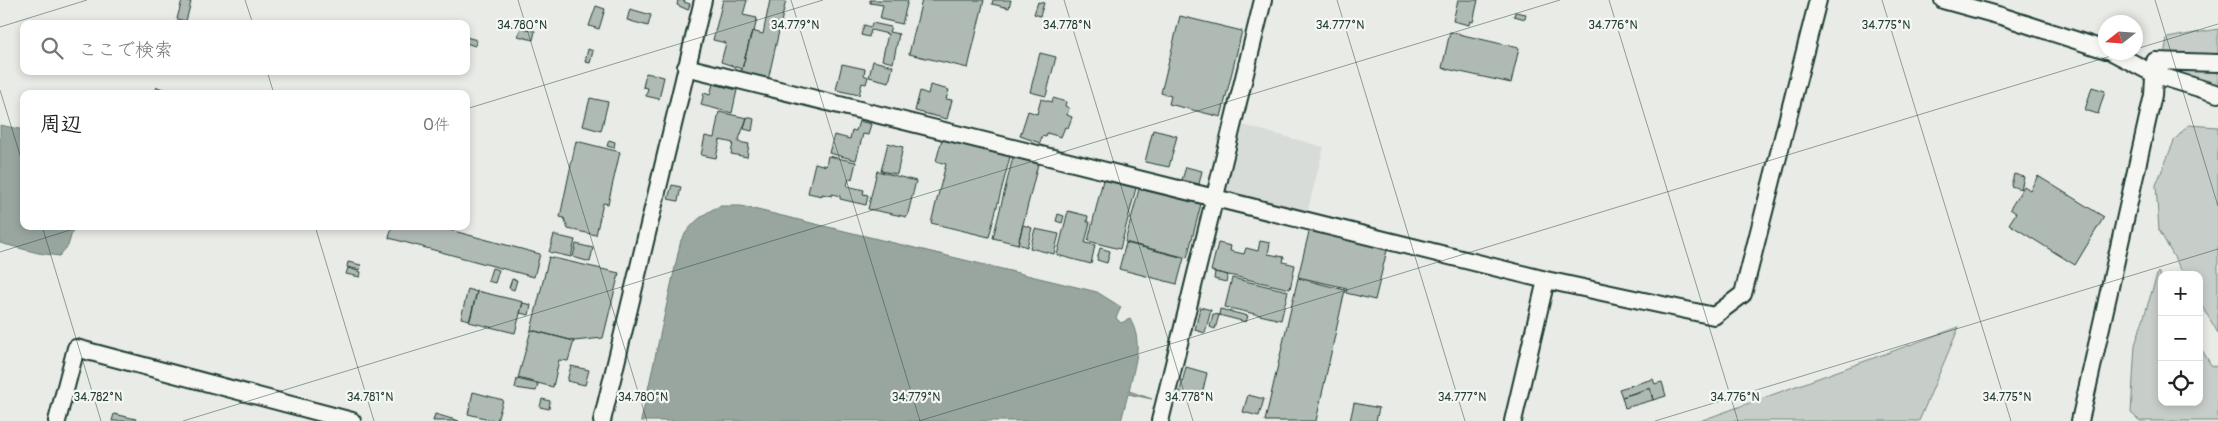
<!DOCTYPE html>
<html lang="ja">
<head>
<meta charset="utf-8">
<style>
  :root { --surface:#fff; --page:#f2f2f2; --text:#222; --muted:#767676; --line:#e0e0e0 }
  body { margin:0; font-family:Pangolin,"Klee One",sans-serif; background:var(--page); color:var(--text) }
  .controls { position:absolute; right:15px; bottom:15px; display:grid; overflow:hidden; border-radius:10px; box-shadow:0 2px 8px #0003 }
  .controls button { width:45px; height:45px; display:grid; place-items:center; padding:0; border:0; border-bottom:1px solid var(--line); background:var(--surface); color:var(--text); font:25px sans-serif }
  .compass { position:absolute; left:2098px; top:15px; width:45px; height:45px; border-radius:50%; background:var(--surface); box-shadow:0 2px 8px #0003; rotate:253deg }
  .list { margin:0; padding:0; list-style:none }
  h2 { display:flex; justify-content:space-between; align-items:center; height:65px; margin:0; padding:0 20px; font-size:21px }
  h2 small { font-size:16px; font-weight:400; color:var(--muted) }
  .icon { flex:none; width:28px; height:28px; fill:none; stroke:currentColor; stroke-width:2; stroke-linecap:round; stroke-linejoin:round }
  .map { position:relative; flex:none; width:2218px; height:421px; overflow:hidden }
  .search { position:absolute; background:var(--surface); box-shadow:0 2px 8px #0003; left:20px; top:20px; width:450px; height:55px; display:flex; align-items:center; gap:12px; box-sizing:border-box; padding:0 18px; border-radius:10px; color:var(--muted); font-size:19px }
  .panel { position:absolute; background:var(--surface); box-shadow:0 2px 8px #0003; left:20px; top:90px; width:450px; height:140px; border-radius:10px }
  .map>svg:first-child { display:block }
</style>
</head>
<body>
<div class="map">
<svg width="2218" height="421" viewBox="0 0 2218 421">
  <rect width="100%" height="100%" fill="#e9ebe7"/>
  <filter id="ink" filterUnits="userSpaceOnUse"><feTurbulence type="fractalNoise" baseFrequency=".02" numOctaves="2"/><feDisplacementMap in="SourceGraphic" scale="10" xChannelSelector="R" yChannelSelector="G"/><feConvolveMatrix kernelMatrix="1 2 1 2 8 2 1 2 1" color-interpolation-filters="sRGB"/></filter>
  <g filter="url(#ink)">
    <path fill="#d8dcd8" d="M1243,125L1324,147L1306,217L1225,195Z"/>
    <path fill="#c7cec9" stroke="#73867e" d="M2218,29V85L2162,67L2167,38Z
      M2188,125L2218,127V333L2199,301V275H2184L2159,230L2156,185L2174,141Z
      M2158,272L2162,279V402H2199V345L2211,365L2218,367V421H2140L2131,413L2135,345Z
      M1959,327L1919,421H1700Z"/>
    <path fill="#99a6a0" stroke="#687c75" d="M0,125L24,130V226H74L68,246L59,256L38,253L0,243Z
      M720,206H741L1097,292L1121,307L1116,318L1121,323L1130,319C1144,344 1134,365 1129,391L1152,399L1128,394L1121,421H641L681,240C690,225 704,212 720,206Z"/>
    <path fill="#b0bab5" stroke="#1f3d34" d="M182,0L191,2L186,21L177,19Z
      M678,0H685L684,2L690,4L688,10L677,5Z
      M723,0H747L743,15L757,18L754,32L752,31L742,69L721,62L726,43L713,40Z
      M770,0H786L768,80L741,73L752,31L763,34Z
      M870,0H908L902,24L880,19L883,5L870,3Z
      M922,0H984L968,68L909,54Z
      M993,0H1011L1009,8L992,4Z
      M1458,0H1478L1473,22L1470,21L1469,25L1453,21Z
      M1038,2L1044,3L1040,16L1034,14Z
      M596,6L605,9L599,29L589,26Z
      M630,9L651,15L648,26L627,20Z
      M1515,12L1526,14L1525,19L1514,16Z
      M1180,16L1242,31L1221,117L1169,104L1171,96L1161,93Z
      M872,23L891,27L889,32L899,34L893,63L882,60L888,34L871,30L869,37L861,35L864,25L871,27Z
      M521,28L535,31L533,40L518,36Z
      M1450,32L1519,48L1511,83L1442,68Z
      M466,37L477,40L475,46L466,43Z
      M588,49L593,51L590,63L585,62Z
      M1040,53L1056,57L1046,96L1030,92Z
      M873,61L893,66L889,82L869,77Z
      M842,64L865,69L864,75L868,77L866,84L862,83L859,95L836,90Z
      M646,73L664,77L659,99L646,96L648,88L643,87Z
      M713,84L737,90L732,113L701,105L704,93L710,95Z
      M930,85L949,90L946,99L952,100L947,119L915,111L920,91L928,94Z
      M157,87L166,90V94L155,92Z
      M2092,87L2105,91L2098,114L2085,110Z
      M590,98L608,102L601,131L583,126Z
      M1053,98L1066,102L1065,106L1069,108L1067,115L1072,117L1068,128L1065,127L1061,137L1047,133L1046,137L1042,136L1040,143L1020,136L1028,111L1037,114L1041,99L1052,102Z
      M719,112L747,118L738,142L749,144L747,157L731,154L733,143L720,140L716,158L701,155L705,136L714,138Z
      M747,117L754,119L752,131L744,129Z
      M859,121L871,124L868,135L863,134L856,160L829,153L834,135L850,139L852,130L856,131Z
      M1153,130L1177,136L1169,167L1145,162Z
      M942,139L1010,157L989,237L931,223L946,164L936,161Z
      M609,140L615,142L614,148L607,146Z
      M576,141L620,152L608,204L603,203L596,235L568,229L564,218L560,217Z
      M888,143L903,147L897,174L881,171Z
      M828,156L856,162L852,179L849,178L847,186L864,190L863,194L868,195L866,205L840,199V196L832,194V196L822,194V196L808,193L815,163L826,166Z
      M1013,157L1038,164L1018,244L993,238Z
      M1186,167L1202,171L1199,184L1182,180Z
      M877,171L916,181L907,217L868,209Z
      M2014,174L2024,177L2021,189L2011,186Z
      M2038,176L2104,217L2075,265L2009,224L2016,213L2010,209L2024,186L2030,190Z
      M1103,180L1136,188L1120,249L1088,241Z
      M672,185L681,187L678,201L668,199Z
      M1139,189L1201,204L1187,258L1125,242Z
      M1068,211L1088,216L1087,222H1090L1085,243L1095,245L1091,264L1057,255Z
      M1058,214L1064,216L1062,223L1056,221Z
      M1023,225L1032,228L1027,247L1018,244Z
      M392,226H435L540,254L534,277L389,238Z
      M1310,228L1388,246L1375,300L1346,293L1347,288L1298,277Z
      M1035,229L1059,234L1054,254L1030,248Z
      M554,235L575,240L571,257L549,252Z
      M1260,241L1270,243L1268,254L1284,257L1283,262L1295,265L1290,289L1211,271L1218,243L1231,246L1230,251L1244,254L1246,248L1258,251Z
      M1126,243L1184,258L1177,284L1119,269Z
      M576,244L593,248L590,262L573,257Z
      M1100,248L1110,251L1107,263L1097,260Z
      M549,257L619,273L603,338L574,341L531,330Z
      M348,262L361,265L360,270L347,267Z
      M348,268L361,272L360,277L346,274Z
      M492,268L499,270L495,283L488,281Z
      M1215,272L1228,275L1226,282L1214,279Z
      M1232,278L1288,291L1281,320L1225,307Z
      M1298,278L1345,290L1316,421H1265Z
      M512,279L517,280L514,290L509,288Z
      M468,289L477,292L470,320L461,318Z
      M477,291L523,302L515,333L469,322Z
      M523,303L531,305L529,315L520,313Z
      M1200,307L1211,310L1205,333L1195,330Z
      M1220,309L1248,316L1246,322L1219,315Z
      M1213,314L1219,315L1215,329L1210,327Z
      M531,330L574,341L568,361L559,360L553,387L518,378Z
      M571,366L589,370L585,385L567,381Z
      M1186,367L1207,373L1202,394H1196V397L1179,395Z
      M517,379L538,384L536,391L515,388Z
      M1653,379L1655,384L1662,382L1666,396L1653,400L1650,388L1622,397L1619,389Z
      M1650,388L1653,400L1625,408L1622,397Z
      M473,392L503,400L497,421L468,414Z
      M1248,395L1264,399L1259,416L1243,412Z
      M542,399L550,401L549,409L540,407Z
      M1354,403L1379,408L1376,421H1350Z
      M114,414L136,419L135,421H112Z
      M435,414L459,421H433Z"/>
    <g fill="none" stroke-linecap="round" stroke-linejoin="round">
      <g stroke="#1f3d34" stroke-width="20">
        <path id="minor" d="M1943,0L2001,16L2106,50
          M2112,52L2154,74L2218,94
          M686,67L1546,280L1714,316L1743,294L1818,0
          M57,421L76,348L352,421
          M602,421L703,0
          M1160,421L1263,0
          M1513,421L1546,280
          M2080,421L2153,95L2155,61L2218,63"/>
      </g>
      <use href="#minor" stroke="#f6f6f2" stroke-width="16"/>
    </g>
  </g>
  <path fill="none" stroke="#1f3d34" stroke-width="1" stroke-opacity="0.45" d="M245,0L253,24M518,0L647,421M791,0L920,421M1064,0L1193,421M1337,0L1465,421M1609,0L1738,421M1882,0L2011,421M2155,0L2218,206M0,27L87,0M2136,49L2218,24M267,71L274,94M0,90L24,168M466,109L823,0M42,226L101,421M315,226L374,421M0,252L83,226M183,421L1560,0M919,421L2124,52M1655,421L2218,249"/>
  <g font-size="12" text-anchor="middle" fill="#1f3d34" stroke="#f6f6f2" stroke-width="4.5" stroke-linejoin="round" paint-order="stroke">
    <text x="1340" y="29">34.777°N</text>
    <text x="1886" y="29">34.775°N</text>
    <text x="522" y="29">34.780°N</text>
    <text x="795" y="29">34.779°N</text>
    <text x="1067" y="29">34.778°N</text>
    <text x="1613" y="29">34.776°N</text>
    <text x="98" y="401">34.782°N</text>
    <text x="370" y="401">34.781°N</text>
    <text x="643" y="401">34.780°N</text>
    <text x="916" y="401">34.779°N</text>
    <text x="1189" y="401">34.778°N</text>
    <text x="1462" y="401">34.777°N</text>
    <text x="1735" y="401">34.776°N</text>
    <text x="2007" y="401">34.775°N</text>
  </g>
</svg>
<div class="controls">
<button>+</button>
<button>−</button>
<button><svg class="icon" aria-label="locate" viewBox="0 0 24 24"><circle cx="12" cy="12" r="6"/><path d="M12 2v4M12 18v4M2 12h4M18 12h4"/></svg></button>
</div>
<svg class="compass" viewBox="-18 -18 36 36"><path d="M0-13l5 13h-10z" fill="#e53935"/><path d="M0 13l5-13h-10z" fill="#767676"/></svg>
<div class="search"><svg class="icon" aria-label="search" viewBox="0 0 24 24"><circle cx="10" cy="10" r="6"/><path d="M15 15l6 6"/></svg>ここで検索</div>
<section class="panel">
<h2>周辺<small>0件</small></h2>
<ul class="list">
</ul>
</section>
</div>
</body>
</html>
